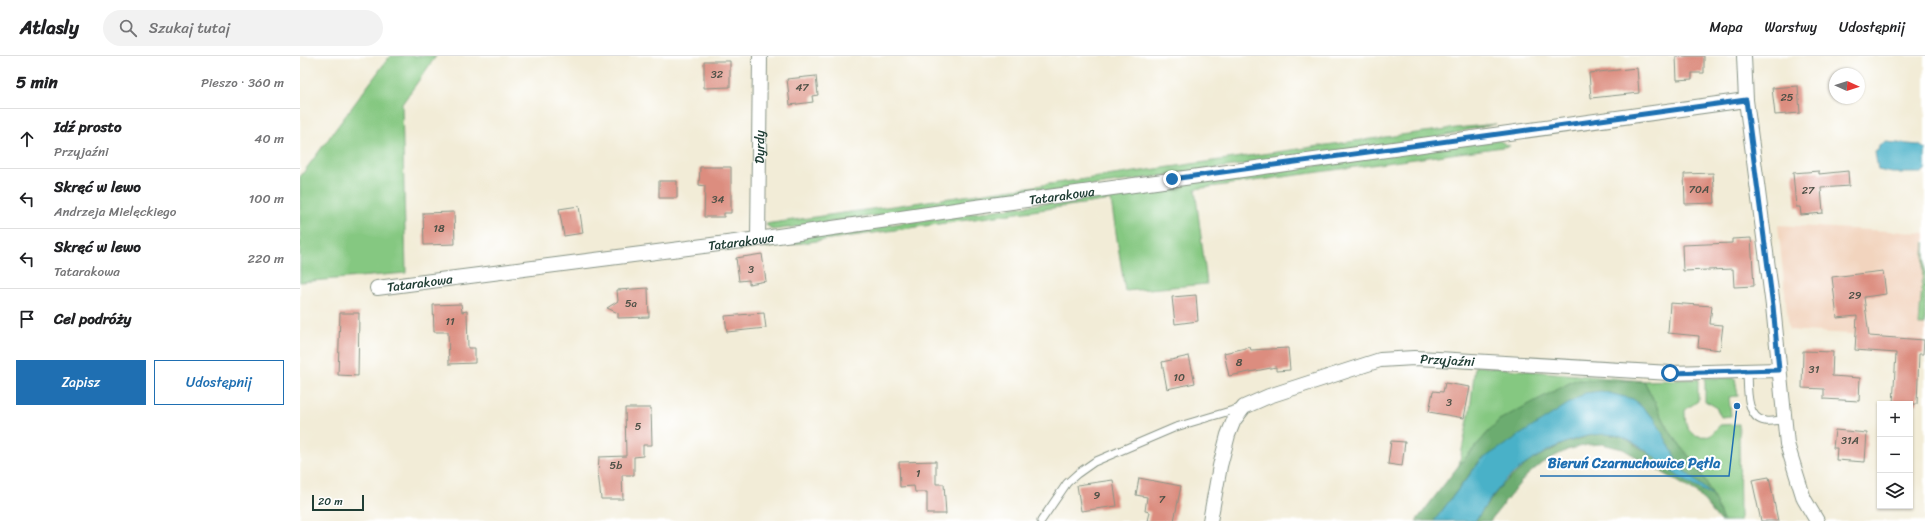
<!DOCTYPE html>
<html lang="pl">
<head>
<meta charset="utf-8">
<style>
  :root { --surface:#fff; --page:#f2f2f2; --text:#202124; --muted:#757577; --line:#e0e0e0; --accent:#1f6fb2 }
  body { margin:0; font-family:Sriracha,sans-serif; background:var(--page); color:var(--text) }
  .controls { position:absolute; right:12px; bottom:12px; display:grid; overflow:hidden; border-radius:0px; box-shadow:0 1px 3px #0004 }
  .controls button { width:36px; height:36px; display:grid; place-items:center; padding:0; border:0; border-bottom:1px solid var(--line); background:var(--surface); color:var(--text); font:20px sans-serif }
  .compass { position:absolute; left:1529px; top:12px; width:36px; height:36px; border-radius:50%; background:var(--surface); box-shadow:0 1px 3px #0004; rotate:93deg }
  .scale { position:absolute; left:12px; bottom:10px; width:52px; box-sizing:border-box; padding-left:4px; border:2px solid #1f3d34; border-top:0; font-size:11px; line-height:14px; white-space:nowrap; color:#1f3d34; -webkit-text-stroke:3px #fff; paint-order:stroke }
  .stop { position:absolute; width:12px; height:12px; margin:-9px; border:3px solid #1f6fb2; border-radius:50%; background:#fff }
  .stop.end { background:#1f6fb2; border-color:#fff; box-shadow:0 1px 4px #0008 }
  .list { margin:0; padding:0; list-style:none }
  h2 { display:flex; justify-content:space-between; align-items:center; height:52px; margin:0; padding:0 16px; font-size:17px }
  h2 small { font-size:13px; font-weight:400; color:var(--muted) }
  .list li { display:grid; grid-template-columns:26px 1fr auto; gap:12px; align-items:center; box-sizing:border-box; height:60px; padding:0 16px; border-top:1px solid var(--line) }
  .list b { display:block; font-size:15px; white-space:nowrap }
  .list p { margin:0; font-size:13px; white-space:nowrap; color:var(--muted) }
  .list em { font-size:13px; font-style:normal; color:var(--muted) }
  .actions { display:flex; gap:8px; padding:12px 16px }
  .actions a { flex:1; padding:9px 0; border:1px solid var(--accent); border-radius:0px; text-align:center; font-size:14px; color:var(--accent) }
  .actions .main { background:var(--accent); color:#fff }
  .icon { flex:none; width:22px; height:22px; fill:none; stroke:currentColor; stroke-width:2; stroke-linecap:round; stroke-linejoin:round }
  .map { position:relative; flex:none; width:1625px; height:465px; overflow:hidden }
  header { display:flex; align-items:center; gap:24px; box-sizing:border-box; height:56px; padding:0 20px; background:var(--surface); border-bottom:1px solid var(--line) }
  header strong { font-size:19px }
  nav { display:flex; gap:22px; margin-inline-start:auto; font-size:14px }
  .search { width:280px; height:36px; background:var(--page); display:flex; align-items:center; gap:10px; box-sizing:border-box; padding:0 14px; border-radius:22px; color:var(--muted); font-size:15px }
  main { display:flex }
  aside { flex:1; background:var(--surface) }
  .map>svg:first-child { display:block }
</style>
</head>
<body>
<header>
<strong>Atlasly</strong>
<div class="search"><svg class="icon" aria-label="search" viewBox="0 0 24 24"><circle cx="10" cy="10" r="6"/><path d="M15 15l6 6"/></svg>Szukaj tutaj</div>
<nav><a>Mapa</a><a>Warstwy</a><a>Udostępnij</a></nav>
</header>
<main>
<aside>
<h2>5 min<small>Pieszo · 360 m</small></h2>
<ul class="list">
<li><svg class="icon" aria-label="ahead" viewBox="0 0 24 24"><path d="M12 20V5M6 11l6-6 6 6"/></svg><div><b>Idź prosto</b><p>Przyjaźni</p></div><em>40 m</em></li>
<li><svg class="icon" aria-label="left" viewBox="0 0 24 24"><path d="M17 20v-9H6M10 6l-5 5 5 5"/></svg><div><b>Skręć w lewo</b><p>Andrzeja Mielęckiego</p></div><em>100 m</em></li>
<li><svg class="icon" aria-label="left" viewBox="0 0 24 24"><path d="M17 20v-9H6M10 6l-5 5 5 5"/></svg><div><b>Skręć w lewo</b><p>Tatarakowa</p></div><em>220 m</em></li>
<li><svg class="icon" aria-label="arrive" viewBox="0 0 24 24"><path d="M6 21V4h12l-3 4 3 4H6"/></svg><div><b>Cel podróży</b></div></li>
</ul>
<div class="actions"><a class="main">Zapisz</a><a>Udostępnij</a></div>
</aside>
<div class="map">
<svg width="1625" height="465" viewBox="0 0 1625 465">
  <rect width="100%" height="100%" fill="#fff"/>
  <filter id="ink" filterUnits="userSpaceOnUse"><feTurbulence type="fractalNoise" baseFrequency=".025" numOctaves="2"/><feDisplacementMap in="SourceGraphic" scale="8" xChannelSelector="R" yChannelSelector="G"/><feConvolveMatrix kernelMatrix="1 2 1 2 8 2 1 2 1" color-interpolation-filters="sRGB"/></filter>
  <filter id="wash" filterUnits="userSpaceOnUse"><feTurbulence type="fractalNoise" baseFrequency=".012" numOctaves="4" result="noise"/><feDisplacementMap in="SourceGraphic" scale="16" xChannelSelector="R" yChannelSelector="G"/><feGaussianBlur stdDeviation="0.9" result="paint"/><feColorMatrix in="noise" values="0 0 0 0 0 0 0 0 0 0 0 0 0 0 0 0 0 1.4 0 .05"/><feComposite in="paint" operator="in"/></filter>
  <g filter="url(#wash)">
    <rect width="100%" height="100%" fill="#f2ecd7"/>
    <path fill="#f2d4be" d="M1478,169L1625,177V283L1489,274Z"/>
    <path fill="#85c881" stroke="#52825a" d="M90,0H136L102,48L106,217L0,226V121Z
      M1196,68L1128,83L473,174L465,168L1055,85L1147,73Z
      M1198,84L1210,90L895,133L907,228L825,235L811,144L466,192V186Z
      M1625,186V269H1619Z
      M1175,310L1344,325L1398,323V345L1385,354C1385,373 1389,382 1410,380L1420,369L1439,368L1440,465H1423L1413,440L1398,412L1370,376L1344,325L1199,364L1159,409L1170,354Z
      M1405,322H1435L1438,340L1429,341L1431,360L1421,361L1416,351L1405,345Z"/>
    <path fill="#6cac6f" stroke="#467452" d="M1275,324L1344,325L1370,376L1398,412L1413,440L1423,465H1420L1397,437L1323,393L1302,388L1287,389L1267,394L1242,407L1224,422L1190,465H1175L1201,430L1230,405L1267,386L1301,377L1323,381L1411,438L1381,412L1355,363L1333,343L1181,403L1134,465H1116L1159,409L1199,364Z"/>
    <path fill="#49b1c8" stroke="#34777e" d="M1586,86L1619,89L1625,93V114L1622,117H1592L1578,114L1575,96L1578,94L1579,89Z
      M1301,335L1333,343L1355,363L1381,412L1413,440C1402,434 1390,428 1379,421C1361,408 1345,391 1324,382C1289,366 1222,404 1200,431C1191,441 1183,454 1175,465H1134L1181,404L1285,337Z"/>
    <g id="blocks">
      <path fill="#dc8d7f" d="M1376,0H1404V17H1392V23L1377,24Z
        M404,5H430V31L404,32Z
        M1337,12L1339,37L1291,42L1289,17Z
        M516,20L518,39L512,40L513,46L490,49L487,23Z
        M1498,30L1500,57L1475,59L1472,32Z
        M400,111H431V157H424V161H404L405,130L399,129Z
        M1519,115V118L1548,115L1549,130L1521,132L1523,157L1501,159L1500,151H1496L1493,117Z
        M1413,117L1415,147L1385,148L1384,118Z
        M359,125H377V142H359Z
        M279,150L283,177L264,180L259,153Z
        M154,156L155,188L124,189L123,157Z
        M1451,182L1454,230L1434,231L1433,213L1383,215L1382,189L1432,187V183Z
        M462,198L466,225L449,228V224L439,225L436,202Z
        M1583,215L1586,238L1564,241L1569,280L1624,284L1623,298H1619L1617,348H1593L1596,297L1555,294L1557,260L1537,262L1532,221Z
        M348,232L349,261L318,262V257L307,252L318,245L317,234Z
        M896,239L898,265L875,268L872,241Z
        M1370,247L1412,250L1410,268L1423,269L1420,294L1398,291L1399,280L1368,277Z
        M161,248L162,256L167,255L168,292H175V307L149,308L148,276H134L133,249Z
        M40,257H59L58,320L38,319Z
        M464,257L466,272L427,276L425,260Z
        M950,291L951,294L988,292L990,314L976,315V311L929,320L924,297Z
        M1503,295L1533,296L1532,320L1560,322L1559,345L1524,343V333L1502,332Z
        M889,300L895,327L867,333L862,306Z
        M1145,327L1170,331L1164,362L1129,356L1133,335L1143,336Z
        M325,352H351L352,389H343V400L334,401V419H322L323,443H301L298,416L299,401L326,400Z
        M1535,374L1567,377L1565,406L1536,404L1537,392H1533Z
        M1091,385L1105,386L1102,410L1088,408Z
        M636,405V428H644L646,458H627V436H615L614,430L600,431L599,406Z
        M1469,421L1478,465H1461L1452,424Z
        M839,422L881,430L874,465H848L850,456L845,455L847,441L836,439Z
        M813,424L817,450L781,455L777,429Z"/>
    </g>
  </g>
  <g filter="url(#ink)">
    <use href="#blocks" fill-opacity="0" stroke="#889486" stroke-width="1"/>
    <g fill="none" stroke-linecap="round" stroke-linejoin="round">
      <g stroke="#889486" stroke-width="9">
        <path id="lane" d="M1447,315C1448,330 1445,362 1465,365C1471,366 1479,364 1484,364
          M741,465L767,427L777,418L794,406L876,371L940,352"/>
      </g>
      <g stroke="#889486" stroke-width="16">
        <g id="street">
          <path d="M1444,0L1446,44L1473,250L1487,388L1504,443L1517,465"/>
          <path id="s1" d="M458,183L460,0"/>
          <path id="s2" d="M77,232L458,183L669,152L1446,44"/>
          <path id="s3" d="M910,465L920,410L928,379L934,364L944,351L969,340L1080,304L1114,302L1138,303L1370,317L1479,314"/>
        </g>
      </g>
      <use href="#lane" stroke="#fff" stroke-width="7"/>
      <use href="#street" stroke="#fff" stroke-width="14"/>
    </g>
  </g>
  <g fill="none" stroke-linecap="round" stroke-linejoin="round" filter="url(#ink)">
    <path stroke="#1f6fb2" stroke-width="5" d="M872,123L1446,44L1473,250L1479,314L1370,317"/>
  </g>
  <g text-anchor="middle" stroke-width="4" stroke-linejoin="round" paint-order="stroke">
    <g font-size="11" fill="#4e5147">
      <text x="417" y="22">32</text>
      <text x="502" y="35">47</text>
      <text x="1487" y="45">25</text>
      <text x="1399" y="137">70A</text>
      <text x="1508" y="138">27</text>
      <text x="418" y="147">34</text>
      <text x="139" y="176">18</text>
      <text x="451" y="217">3</text>
      <text x="1555" y="243">29</text>
      <text x="331" y="251">5a</text>
      <text x="150" y="269">11</text>
      <text x="939" y="310">8</text>
      <text x="1514" y="317">31</text>
      <text x="879" y="325">10</text>
      <text x="1149" y="350">3</text>
      <text x="338" y="374">5</text>
      <text x="1550" y="388">31A</text>
      <text x="316" y="413">5b</text>
      <text x="618" y="421">1</text>
      <text x="797" y="443">9</text>
      <text x="862" y="447">7</text>
    </g>
    <g font-size="13" fill="#1f3d34" stroke="#fff">
      <text dy="5" stroke="none"><textPath href="#s1" startOffset="92">Dyrdy</textPath></text>
      <text dy="5" stroke="none"><textPath href="#s2" startOffset="691">Tatarakowa</textPath></text>
      <text dy="5" stroke="none"><textPath href="#s2" startOffset="367">Tatarakowa</textPath></text>
      <text dy="5" stroke="none"><textPath href="#s2" startOffset="43">Tatarakowa</textPath></text>
      <text dy="5" stroke="none"><textPath href="#s3" startOffset="332">Przyjaźni</textPath></text>
    </g>
  </g>
  <path fill="none" stroke="#1f6fb2" stroke-width="1.5" d="M1437 350L1429 420H1240"/>
  <circle fill="#1f6fb2" stroke="#fff" stroke-width="1.5" cx="1437" cy="350" r="4"/>
  <g font-size="14" text-anchor="middle" font-weight="bold" fill="#1f6fb2" stroke="#fff" stroke-width="4" stroke-linejoin="round" paint-order="stroke">
    <text x="1334" y="412">Bieruń Czarnuchowice Pętla</text>
  </g>
</svg>
<div class="controls">
<button>+</button>
<button>−</button>
<button><svg class="icon" aria-label="layers" viewBox="0 0 24 24"><path d="M12 4l9 5-9 5-9-5zM3 14l9 5 9-5"/></svg></button>
</div>
<svg class="compass" viewBox="-18 -18 36 36"><path d="M0-13l5 13h-10z" fill="#e53935"/><path d="M0 13l5-13h-10z" fill="#757577"/></svg>
<div class="scale">20 m</div>
<div class="stop" style="left:1370px;top:317px"></div>
<div class="stop end" style="left:872px;top:123px"></div>
</div>
</main>
</body>
</html>
